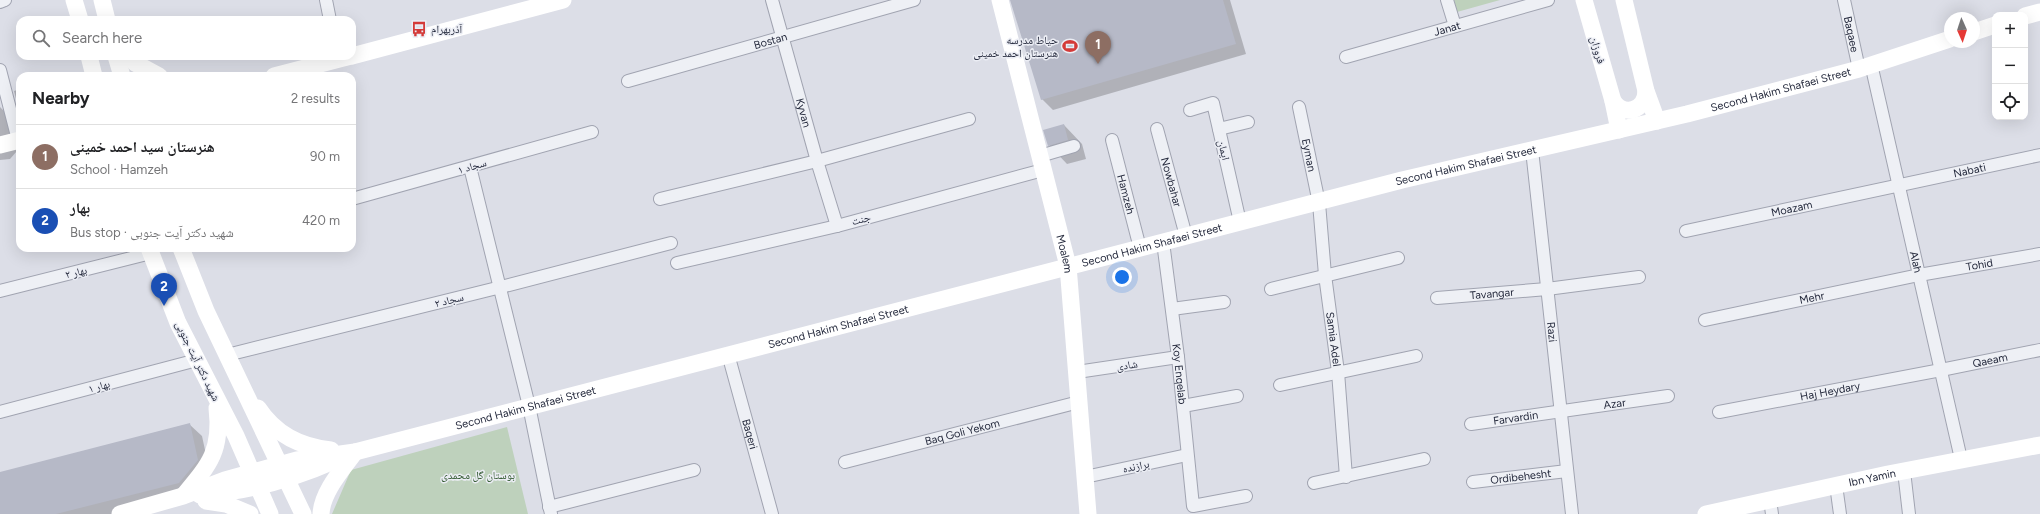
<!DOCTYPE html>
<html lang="en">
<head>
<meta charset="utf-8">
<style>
  :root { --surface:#fff; --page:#f6f6f6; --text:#202124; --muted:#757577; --line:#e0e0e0; --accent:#2563eb }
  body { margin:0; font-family:Figtree,"Noto Naskh Arabic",sans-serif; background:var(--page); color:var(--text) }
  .controls { position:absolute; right:12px; top:12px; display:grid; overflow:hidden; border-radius:8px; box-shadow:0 4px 16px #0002 }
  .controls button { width:36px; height:36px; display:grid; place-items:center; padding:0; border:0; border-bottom:1px solid var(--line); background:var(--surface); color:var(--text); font:20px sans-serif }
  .compass { position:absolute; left:1944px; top:12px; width:36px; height:36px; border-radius:50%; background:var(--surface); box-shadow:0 4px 16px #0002; rotate:177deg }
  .you { position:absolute; left:1122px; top:277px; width:14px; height:14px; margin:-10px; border:3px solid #fff; border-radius:50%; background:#1a73e8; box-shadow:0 0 0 6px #1a73e833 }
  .badge { display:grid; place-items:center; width:26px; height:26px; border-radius:50%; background:var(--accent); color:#fff; font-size:13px; font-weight:700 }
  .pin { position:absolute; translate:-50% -33px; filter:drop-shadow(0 1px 2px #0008) }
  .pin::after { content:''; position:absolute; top:21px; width:14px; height:12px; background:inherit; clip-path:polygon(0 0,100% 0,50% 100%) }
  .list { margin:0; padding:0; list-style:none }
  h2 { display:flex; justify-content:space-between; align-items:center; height:52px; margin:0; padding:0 16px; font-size:17px }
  h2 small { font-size:13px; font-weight:400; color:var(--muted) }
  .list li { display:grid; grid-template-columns:26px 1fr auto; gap:12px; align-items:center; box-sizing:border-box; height:64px; padding:0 16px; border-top:1px solid var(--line) }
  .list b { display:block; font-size:15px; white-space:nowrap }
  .list p { margin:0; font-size:13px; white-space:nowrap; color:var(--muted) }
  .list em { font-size:13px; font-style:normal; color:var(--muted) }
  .icon { flex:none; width:22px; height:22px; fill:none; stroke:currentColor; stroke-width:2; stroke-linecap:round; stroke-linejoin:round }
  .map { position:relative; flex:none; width:2040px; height:514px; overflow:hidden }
  .search { position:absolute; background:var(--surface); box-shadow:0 4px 16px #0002; left:16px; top:16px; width:340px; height:44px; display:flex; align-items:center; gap:10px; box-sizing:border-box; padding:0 14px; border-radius:12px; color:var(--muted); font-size:15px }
  .panel { position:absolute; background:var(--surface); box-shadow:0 4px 16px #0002; left:16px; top:72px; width:340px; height:180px; border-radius:12px }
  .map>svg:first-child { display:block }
</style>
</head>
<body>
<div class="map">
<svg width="2040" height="514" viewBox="0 0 2040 514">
  <rect width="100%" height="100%" fill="#dcdee7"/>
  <path fill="#bed1bc" d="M1454,0H1500L1457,12Z
    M507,427L528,514H332L351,470Z"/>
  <path fill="#0003" d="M1011,0H1230L1246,54L1053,110L1042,99Z
    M20,89V114L14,91Z
    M0,107L11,118L17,151L10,159L0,160Z
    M1064,125L1082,144L1086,159L1067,164L1049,145Z
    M189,424L202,436L210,473L192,494L115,514H0V473Z"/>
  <path fill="#b6b9c7" d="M1010,0H1223L1236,44L1041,100Z
    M1064,124L1068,140L1048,146L1043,130Z
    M190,423L198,460L179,483L56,514H0V472Z"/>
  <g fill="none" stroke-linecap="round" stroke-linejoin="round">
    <g stroke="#a1a4b1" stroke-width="14">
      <g id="street">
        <path d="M326,0L330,20"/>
        <path id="s1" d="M772,0L817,161L837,226"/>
        <path d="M1447,0L1455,26"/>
        <path id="s2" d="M1844,0L1859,69"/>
        <path d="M0,2L5,0"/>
        <path id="s3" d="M1346,57L1548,0"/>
        <path id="s4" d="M1871,64L1961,459"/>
        <path d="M0,70L18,140"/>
        <path id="s5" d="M628,81L914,0"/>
        <path id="s6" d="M1299,107L1319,203L1325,275L1338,372L1346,477"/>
        <path d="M1190,110L1213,103L1240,222"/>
        <path id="s7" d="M1157,129L1186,236"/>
        <path d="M1219,129L1248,122"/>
        <path id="s8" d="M1112,140L1140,248"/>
        <path id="s9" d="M1532,150L1572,514"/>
        <path d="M1040,156L1074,146"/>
        <path d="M470,167L529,406L551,514"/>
        <path d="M352,199L592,132"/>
        <path d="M660,199L817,161L969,119"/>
        <path id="s10" d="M1686,231L2040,155"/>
        <path id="s11" d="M1163,242L1178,357L1193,506L1246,496"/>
        <path d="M677,263L837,226L1043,170"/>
        <path d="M1271,289L1398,258"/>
        <path d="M0,291L151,253"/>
        <path id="s12" d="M1437,298L1547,289L1639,277"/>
        <path d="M1172,309L1224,302"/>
        <path id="s13" d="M1705,320L1919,275L2040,254"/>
        <path id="s14" d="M728,354L772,514"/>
        <path d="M227,355L501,287L671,243"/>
        <path d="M1077,372L1178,357"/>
        <path d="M1280,385L1416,356"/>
        <path d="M1183,406L1237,396"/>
        <path d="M0,412L197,360"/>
        <path id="s15" d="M1719,412L1941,370L2040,350"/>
        <path id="s16" d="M1471,424L1668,396"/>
        <path id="s17" d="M845,462L1079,402"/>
        <path d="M1904,471L1909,514"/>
        <path d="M1085,477L1187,455"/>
        <path id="s18" d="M1473,482L1567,471"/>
        <path d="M1314,483L1424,459"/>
        <path d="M1836,485L1840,514"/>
        <path d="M1770,500L1772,514"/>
        <path d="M549,507L694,470"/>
      </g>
    </g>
    <use href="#street" stroke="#eef0f5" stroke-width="12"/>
    <g stroke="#fff" stroke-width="17">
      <path d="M74,0L80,20"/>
      <path d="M102,0L107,20"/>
      <path id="s19" d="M1000,0L1068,266L1088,514"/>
      <path d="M1584,0L1613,101L1619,130"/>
      <path d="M1624,0L1646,91L1657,121"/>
      <path d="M2025,16L2040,12"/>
      <path d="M1974,32L1995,25"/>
      <path d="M89,56L94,76"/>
      <path d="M116,56L122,76"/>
      <path d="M129,56L135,63L159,76"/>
      <path d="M352,56L563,0"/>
      <path d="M274,76L351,56"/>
      <path d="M1613,101C1624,117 1645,111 1646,91"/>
      <path d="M0,145L20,140"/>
      <path d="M149,248L178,323L236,436L270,514"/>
      <path d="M181,248L206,311L303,514"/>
      <path d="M258,408C275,434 300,447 331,450"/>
      <path d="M184,495C210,464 222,450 217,408"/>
      <path d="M200,495C247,492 293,479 336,460"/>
      <path d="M206,501L226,504L250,514"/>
      <path id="s20" d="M120,514L183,496L225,480L297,460L355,452L1402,180L1687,114L1859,69L1950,39"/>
      <path d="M321,514C322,492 342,470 355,452"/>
      <path id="s21" d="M1706,514L1888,474L2040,445"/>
    </g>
  </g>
  <defs>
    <g id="bus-bare" transform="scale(1.2)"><path d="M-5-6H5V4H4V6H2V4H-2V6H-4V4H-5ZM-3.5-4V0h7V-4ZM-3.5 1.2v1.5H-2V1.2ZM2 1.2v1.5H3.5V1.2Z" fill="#d43a38" stroke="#ebedf4" stroke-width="2.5" paint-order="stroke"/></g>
    <g id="stadium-bare" transform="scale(1.2)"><path d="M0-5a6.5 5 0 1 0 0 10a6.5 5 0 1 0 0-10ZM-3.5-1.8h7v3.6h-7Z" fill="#d43a38" stroke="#ebedf4" stroke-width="2.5" paint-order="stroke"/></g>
  </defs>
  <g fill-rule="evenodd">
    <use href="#bus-bare" x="419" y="29"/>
    <use href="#stadium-bare" x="1070" y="46"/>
  </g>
  <g text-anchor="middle" stroke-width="3" stroke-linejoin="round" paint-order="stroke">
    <g font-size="11" fill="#252a3d" stroke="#ebedf4">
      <text dy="4" stroke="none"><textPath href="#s3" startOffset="105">Janat</textPath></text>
      <text dy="4" stroke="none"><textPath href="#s2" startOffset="35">Baqaee</textPath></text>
      <text dy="4" stroke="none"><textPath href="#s5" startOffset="148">Bostan</textPath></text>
      <text transform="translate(1598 50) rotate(74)" y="4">فروزان</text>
      <text dy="4" stroke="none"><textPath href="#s20" startOffset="1715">Second Hakim Shafaei Street</textPath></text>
      <text dy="4" stroke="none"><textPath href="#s1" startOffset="117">Kyvan</textPath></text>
      <text transform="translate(1224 150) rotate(77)" y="4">ایمان</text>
      <text dy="4" stroke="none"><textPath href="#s6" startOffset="49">Eyman</textPath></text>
      <text dy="4" stroke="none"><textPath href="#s20" startOffset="1391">Second Hakim Shafaei Street</textPath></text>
      <text transform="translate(472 166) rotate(-16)" y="4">سجاد ۱</text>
      <text dy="4" stroke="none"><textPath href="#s10" startOffset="290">Nabati</textPath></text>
      <text dy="4" stroke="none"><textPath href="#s7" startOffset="55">Nowbahar</textPath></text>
      <text dy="4" stroke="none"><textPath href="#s8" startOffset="56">Hamzeh</textPath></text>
      <text dy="4" stroke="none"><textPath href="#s10" startOffset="108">Moazam</textPath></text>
      <text transform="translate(861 219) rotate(-15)" y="4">جنت</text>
      <text dy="4" stroke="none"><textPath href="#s20" startOffset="1067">Second Hakim Shafaei Street</textPath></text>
      <text dy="4" stroke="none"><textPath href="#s19" startOffset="262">Moalem</textPath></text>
      <text dy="4" stroke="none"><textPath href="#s4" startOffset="203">Alah</textPath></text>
      <text dy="4" stroke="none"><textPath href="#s13" startOffset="280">Tohid</textPath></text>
      <text transform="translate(76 272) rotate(-14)" y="4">بهار ۲</text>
      <text dy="4" stroke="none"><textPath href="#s12" startOffset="55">Tavangar</textPath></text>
      <text dy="4" stroke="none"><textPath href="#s13" startOffset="109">Mehr</textPath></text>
      <text transform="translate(449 300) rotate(-14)" y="4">سجاد ۲</text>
      <text dy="4" stroke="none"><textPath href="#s20" startOffset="743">Second Hakim Shafaei Street</textPath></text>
      <text dy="4" stroke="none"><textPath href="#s9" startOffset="183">Razi</textPath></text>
      <text dy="4" stroke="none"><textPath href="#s6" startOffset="235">Samia Adel</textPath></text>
      <text dy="4" stroke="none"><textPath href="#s15" startOffset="276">Qaeam</textPath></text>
      <text transform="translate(198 361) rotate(64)" y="4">شهید دکتر آیت جنوبی</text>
      <text transform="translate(1127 365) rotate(-9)" y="4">شادی</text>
      <text dy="4" stroke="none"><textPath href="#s11" startOffset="133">Koy Enqelab</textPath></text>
      <text transform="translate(99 386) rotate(-15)" y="4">بهار ۱</text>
      <text dy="4" stroke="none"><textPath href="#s15" startOffset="113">Haj Heydary</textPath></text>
      <text dy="4" stroke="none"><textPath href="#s16" startOffset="145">Azar</textPath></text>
      <text dy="4" stroke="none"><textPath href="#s20" startOffset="420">Second Hakim Shafaei Street</textPath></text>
      <text dy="4" stroke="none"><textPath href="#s16" startOffset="45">Farvardin</textPath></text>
      <text dy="4" stroke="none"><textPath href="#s17" startOffset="121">Baq Goli Yekom</textPath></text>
      <text dy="4" stroke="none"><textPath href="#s14" startOffset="83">Baqeri</textPath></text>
      <text transform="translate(1136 466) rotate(-12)" y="4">برازنده</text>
      <text dy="4" stroke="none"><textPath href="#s18" startOffset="48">Ordibehesht</textPath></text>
      <text dy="4" stroke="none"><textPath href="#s21" startOffset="170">Ibn Yamin</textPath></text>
    </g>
    <g font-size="11" fill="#252a3d" stroke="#ebedf4" text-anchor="start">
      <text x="431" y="33">آذربهرام</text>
      <text x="1058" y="44" text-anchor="end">حیاط مدرسه<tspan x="1058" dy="13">هنرستان احمد خمینی</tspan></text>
    </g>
    <g font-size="11" fill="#335a32" stroke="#ebedf4">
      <text x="478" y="479">بوستان گل محمدی</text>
    </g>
  </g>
</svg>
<div class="controls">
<button>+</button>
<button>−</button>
<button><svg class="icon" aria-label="locate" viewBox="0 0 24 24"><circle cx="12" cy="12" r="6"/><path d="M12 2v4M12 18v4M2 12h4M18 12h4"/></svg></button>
</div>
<svg class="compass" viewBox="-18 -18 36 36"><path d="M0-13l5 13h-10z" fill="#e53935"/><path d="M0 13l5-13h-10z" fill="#757577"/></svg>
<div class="you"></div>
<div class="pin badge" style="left:1098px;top:64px;background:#8d6e63">1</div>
<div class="pin badge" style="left:164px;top:306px;background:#1a4fb4">2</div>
<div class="search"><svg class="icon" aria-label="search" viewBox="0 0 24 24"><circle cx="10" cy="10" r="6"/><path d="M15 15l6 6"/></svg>Search here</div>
<section class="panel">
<h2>Nearby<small>2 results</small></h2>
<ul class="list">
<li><span class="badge" style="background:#8d6e63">1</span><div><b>هنرستان سید احمد خمینی</b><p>School · Hamzeh</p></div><em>90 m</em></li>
<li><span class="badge" style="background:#1a4fb4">2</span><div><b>بهار</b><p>Bus stop · شهید دکتر آیت جنوبی</p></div><em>420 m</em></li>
</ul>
</section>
</div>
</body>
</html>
